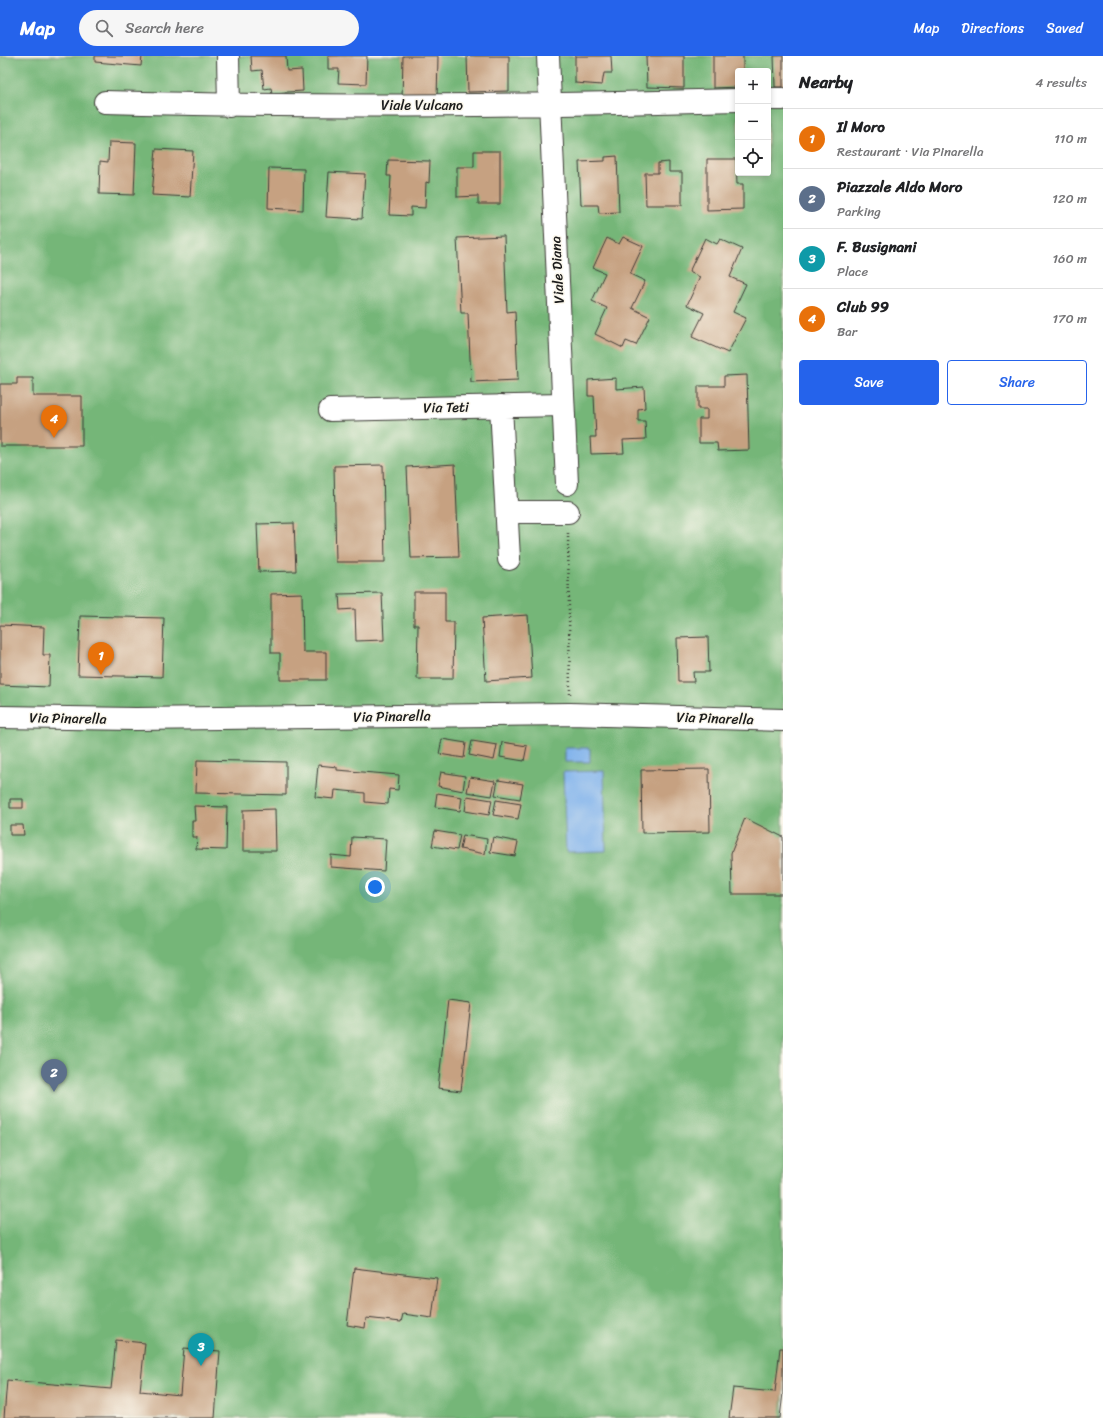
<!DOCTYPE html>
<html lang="en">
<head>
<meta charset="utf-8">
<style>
  :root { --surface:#fff; --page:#f6f6f6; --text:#202124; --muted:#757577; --line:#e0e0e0; --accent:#2563eb }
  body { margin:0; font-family:Sriracha,sans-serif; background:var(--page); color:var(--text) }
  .controls { position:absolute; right:12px; top:12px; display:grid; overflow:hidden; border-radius:4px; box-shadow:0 2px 6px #0003 }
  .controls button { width:36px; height:36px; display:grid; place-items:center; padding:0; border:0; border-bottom:1px solid var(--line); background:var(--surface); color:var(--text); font:20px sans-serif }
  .you { position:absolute; left:375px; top:831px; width:14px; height:14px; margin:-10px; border:3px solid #fff; border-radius:50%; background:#1a73e8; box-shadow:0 0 0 6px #1a73e833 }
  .badge { display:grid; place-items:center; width:26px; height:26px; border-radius:50%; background:var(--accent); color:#fff; font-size:13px; font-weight:700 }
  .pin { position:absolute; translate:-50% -33px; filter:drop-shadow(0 1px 2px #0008) }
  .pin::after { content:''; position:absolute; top:21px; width:14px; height:12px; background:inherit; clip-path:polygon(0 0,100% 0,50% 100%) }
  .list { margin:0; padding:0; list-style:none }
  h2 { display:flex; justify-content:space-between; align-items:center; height:52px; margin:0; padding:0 16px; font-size:17px }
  h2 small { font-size:13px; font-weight:400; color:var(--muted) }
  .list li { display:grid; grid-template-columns:26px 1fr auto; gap:12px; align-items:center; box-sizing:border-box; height:60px; padding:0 16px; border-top:1px solid var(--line) }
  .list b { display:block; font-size:15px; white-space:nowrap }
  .list p { margin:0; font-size:13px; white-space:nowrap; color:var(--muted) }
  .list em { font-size:13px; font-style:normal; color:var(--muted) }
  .actions { display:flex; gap:8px; padding:12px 16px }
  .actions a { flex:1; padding:9px 0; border:1px solid var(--accent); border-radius:4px; text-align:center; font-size:14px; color:var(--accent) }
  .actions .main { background:var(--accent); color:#fff }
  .icon { flex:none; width:22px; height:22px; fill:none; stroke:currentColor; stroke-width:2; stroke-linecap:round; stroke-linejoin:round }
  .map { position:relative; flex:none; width:783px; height:1362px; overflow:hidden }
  header { display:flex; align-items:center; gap:24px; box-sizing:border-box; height:56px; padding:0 20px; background:var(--accent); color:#fff }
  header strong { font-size:19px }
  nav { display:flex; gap:22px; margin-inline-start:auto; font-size:14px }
  .search { width:280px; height:36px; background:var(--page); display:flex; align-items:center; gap:10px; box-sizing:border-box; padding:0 14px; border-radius:22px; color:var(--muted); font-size:15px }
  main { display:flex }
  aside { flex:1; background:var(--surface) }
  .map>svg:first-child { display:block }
</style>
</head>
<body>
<header>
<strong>Map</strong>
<div class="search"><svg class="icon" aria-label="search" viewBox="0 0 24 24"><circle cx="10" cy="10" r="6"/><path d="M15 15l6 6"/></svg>Search here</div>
<nav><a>Map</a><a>Directions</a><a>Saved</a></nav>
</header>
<main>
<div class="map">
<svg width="783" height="1362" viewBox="0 0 783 1362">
  <rect width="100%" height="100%" fill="#fbf7ec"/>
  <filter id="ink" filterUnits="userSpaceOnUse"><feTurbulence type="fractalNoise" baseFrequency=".025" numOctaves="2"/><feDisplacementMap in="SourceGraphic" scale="8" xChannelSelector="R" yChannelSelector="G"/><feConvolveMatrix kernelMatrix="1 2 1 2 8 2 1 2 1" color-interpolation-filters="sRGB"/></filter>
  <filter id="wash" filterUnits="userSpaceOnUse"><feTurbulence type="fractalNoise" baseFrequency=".012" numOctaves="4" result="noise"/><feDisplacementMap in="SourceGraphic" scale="16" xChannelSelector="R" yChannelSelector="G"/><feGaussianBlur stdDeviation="0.9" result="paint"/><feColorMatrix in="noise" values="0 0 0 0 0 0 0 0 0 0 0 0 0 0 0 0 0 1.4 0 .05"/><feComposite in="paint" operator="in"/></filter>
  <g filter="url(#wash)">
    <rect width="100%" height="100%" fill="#f3e1c5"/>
    <path fill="#74b678" stroke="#48694a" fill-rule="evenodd" d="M0,0H783V1362H0ZM738,15H768V117H738Z"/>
    <path fill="#80b2ec" stroke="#4e6784" d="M565,692H590V706H565Z
      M604,715L606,795L566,796L563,716Z"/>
    <g id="blocks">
      <path fill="#c6a181" d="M95,0H142L141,10L95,6Z
        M251,0H286L287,15L302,14L303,35L272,37L271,32L264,33L262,14L252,15Z
        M328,0H367L366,28L338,27L339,13H328Z
        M403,0H438L437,44L402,43Z
        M467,0H509V35L468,36Z
        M575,0H611L612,17H604L602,29L575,27Z
        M646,0H684V32L647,31Z
        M713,0H743V15H738V31L713,32Z
        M774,0H783V31H775Z
        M109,86L136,87L134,139L99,138L100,105L108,106Z
        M156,93L193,95L190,141L152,139Z
        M474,95H500V148H478V140L457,141V111H474Z
        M617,100L619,156L599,157L598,149H581L579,106L605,105V101Z
        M707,103H736L737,128H743V153L707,154Z
        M388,104L430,105L429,127L426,126L425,152L411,151V160L389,159L391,120H387Z
        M669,106V116H682V149H646L645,117H658V107Z
        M269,112L304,113L303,154L268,152Z
        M329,116L365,118L362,163L326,161Z
        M504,180L507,256L515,255L518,324L471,326L468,257H461L457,182Z
        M623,181L643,190L630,218L645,225L632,252L650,261L636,289L626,285L623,292L595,278L607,252L592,245L605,217L593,212L607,182L619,188Z
        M705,182L717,188L720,183L742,193L730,221L746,228L733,256L746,262L728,297L692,281L704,257L687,249L700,221L689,216Z
        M747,319L749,394L718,395L717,387H699V363H707V353H698V330H724V320Z
        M17,322H33V340H82V390H0V328H17Z
        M616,322V333L644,331L645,352L638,353V365H645L646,383L623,384L624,397L591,398L590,381H596L594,340H588V324Z
        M455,408L459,501L411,502L407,411Z
        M383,409L385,506H336L334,410Z
        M294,467L296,515L259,516L257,468Z
        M414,536H445V566H454L453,623H417L418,569H414Z
        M302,537L303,596H326V624H280V597H271V538Z
        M382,537L384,584L356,585L355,553L340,554L339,538Z
        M528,559L532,622L486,625L482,562Z
        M80,560L164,562L162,621L78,619Z
        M0,569L44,571L43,599H50L49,631L0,629Z
        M708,581L709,616H693L694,626H678L677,582Z
        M442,683L466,687L464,702L439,698Z
        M472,685L497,689L494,704L469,699Z
        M502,686L527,690L524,705L500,701Z
        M197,704L286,706V739L196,737Z
        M318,709L337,711V714L399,719L398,734L389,733L388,748L365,746V737L335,734L334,743L315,741Z
        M709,713L710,776L642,777L641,714Z
        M441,716L465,720L463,735L438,730Z
        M470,721L495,725L492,740L467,736Z
        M498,724L523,728L520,743L495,739Z
        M437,737L462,741L460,755L435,751Z
        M467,740L492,744L489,759L465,755Z
        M10,743H23V752H10Z
        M496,744L521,748L518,763L493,759Z
        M194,750L227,751L226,794L196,793L197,781H192V765H195Z
        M275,753L276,795H243V754Z
        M745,762L783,781V838H732L731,797Z
        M10,769H23L24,779H10Z
        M435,775L460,779L457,794L432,790Z
        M463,779L487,783L485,798L460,793Z
        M352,781L386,783L384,815L331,811V799L351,801Z
        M493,781L518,786L515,800L490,796Z
        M448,944L471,947L461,1035L438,1032Z
        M354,1212L437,1222L432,1262L403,1258L401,1266L366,1262L365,1272L347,1269Z
        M116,1284L145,1287L140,1335L180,1339L184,1292L220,1295L215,1362H4L7,1324L111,1333Z
        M780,1292H783V1337L780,1362H729L733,1332L775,1336Z"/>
    </g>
  </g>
  <g filter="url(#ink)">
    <use href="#blocks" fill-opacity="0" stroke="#3c3a35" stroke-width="1"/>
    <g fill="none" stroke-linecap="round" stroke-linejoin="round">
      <g stroke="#3c3a35" stroke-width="24">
        <path id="minor" d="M228,0L229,50
          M548,0L567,428
          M768,43H783
          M105,46C316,52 527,50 738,44
          M501,350L509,503
          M330,354L563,349
          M507,456H568
          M0,661L136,663L570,658L783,664"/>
      </g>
      <path stroke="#3c3a35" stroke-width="2.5" stroke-dasharray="1 3" stroke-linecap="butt" d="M568,477L570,638"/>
      <use href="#minor" stroke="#fff" stroke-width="22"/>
    </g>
  </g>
  <g text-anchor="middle" stroke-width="3" stroke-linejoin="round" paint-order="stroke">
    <g font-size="14" fill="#1c1c1c" stroke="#fbf7ec">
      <text x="422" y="54">Viale Vulcano</text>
      <text transform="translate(557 214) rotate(-93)" y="5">Viale Diana</text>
      <text transform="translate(446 351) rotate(-1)" y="5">Via Teti</text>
      <text transform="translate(392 660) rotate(-1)" y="5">Via Pinarella</text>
      <text transform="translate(68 662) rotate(1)" y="5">Via Pinarella</text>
      <text transform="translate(715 662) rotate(2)" y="5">Via Pinarella</text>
    </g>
  </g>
</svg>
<div class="controls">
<button>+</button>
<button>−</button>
<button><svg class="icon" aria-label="locate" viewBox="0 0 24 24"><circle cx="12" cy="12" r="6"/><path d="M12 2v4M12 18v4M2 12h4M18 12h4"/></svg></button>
</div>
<div class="you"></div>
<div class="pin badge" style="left:101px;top:619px;background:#e8710a">1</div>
<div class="pin badge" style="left:54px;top:1036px;background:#5c6f8a">2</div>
<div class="pin badge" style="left:201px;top:1310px;background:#0f9aa8">3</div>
<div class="pin badge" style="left:54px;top:382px;background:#e8710a">4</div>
</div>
<aside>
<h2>Nearby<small>4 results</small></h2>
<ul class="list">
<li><span class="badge" style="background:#e8710a">1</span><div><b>Il Moro</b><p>Restaurant · Via Pinarella</p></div><em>110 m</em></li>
<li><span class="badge" style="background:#5c6f8a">2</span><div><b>Piazzale Aldo Moro</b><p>Parking</p></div><em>120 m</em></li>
<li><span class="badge" style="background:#0f9aa8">3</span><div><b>F. Busignani</b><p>Place</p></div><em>160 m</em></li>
<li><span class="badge" style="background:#e8710a">4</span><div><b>Club 99</b><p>Bar</p></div><em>170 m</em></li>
</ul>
<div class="actions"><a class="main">Save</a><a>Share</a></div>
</aside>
</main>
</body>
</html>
